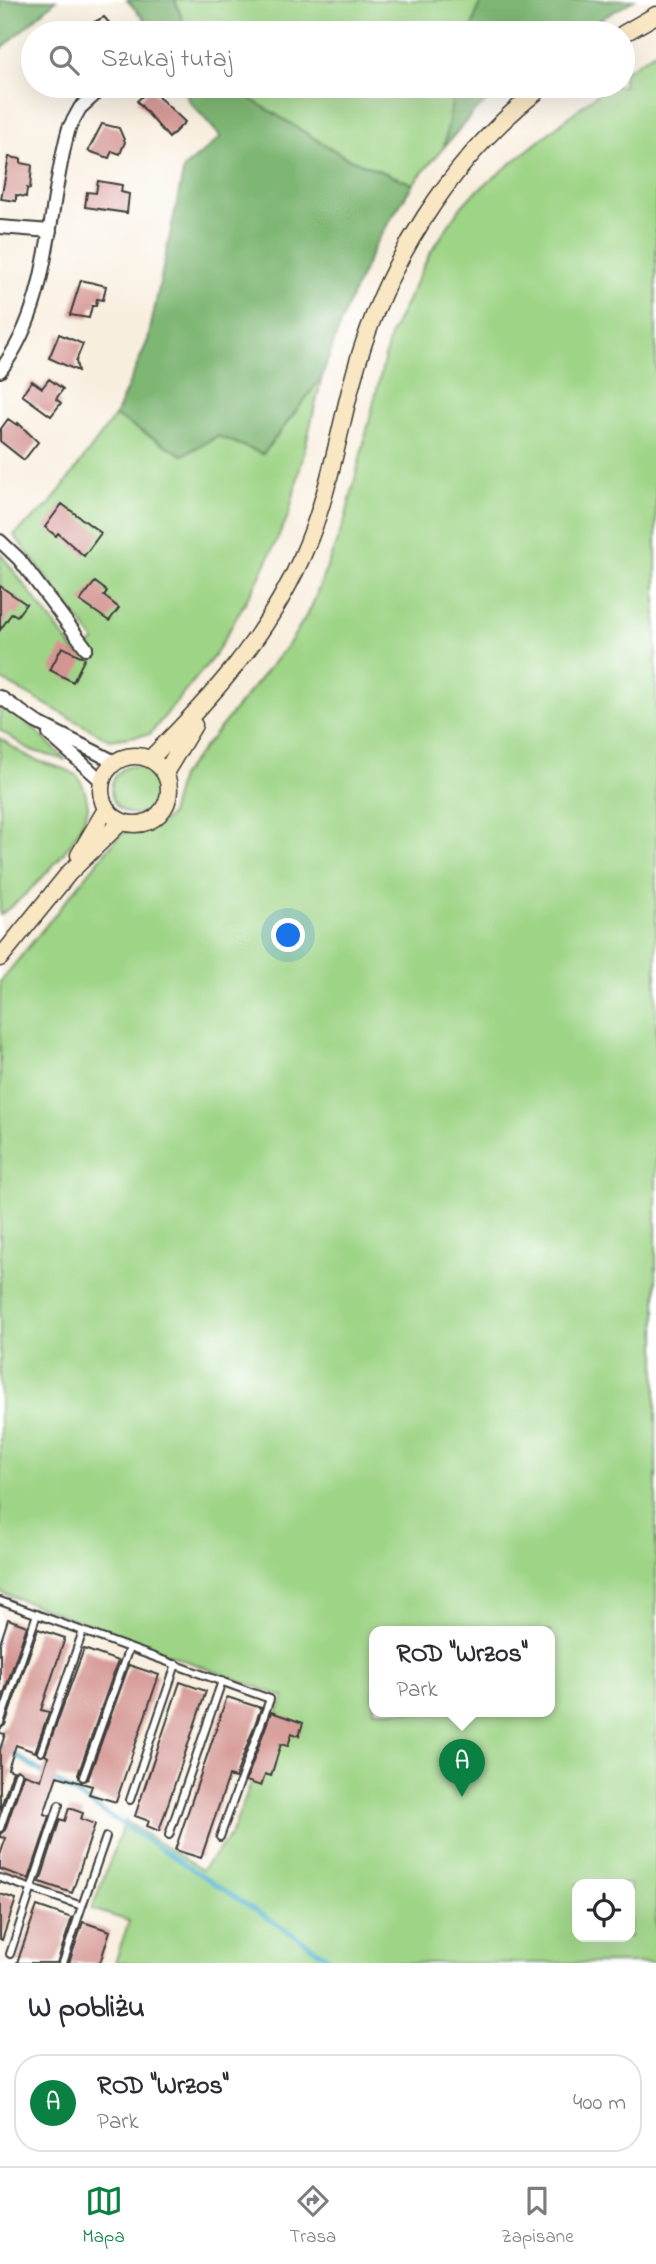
<!DOCTYPE html>
<html lang="pl">
<head>
<meta charset="utf-8">
<style>
  :root { --surface:#fff; --page:#f2f2f3; --text:#2b2b33; --muted:#7c7c81; --line:#e1e1e2; --accent:#0b8043 }
  body { margin:0; font-family:"Indie Flower",sans-serif; background:var(--page); color:var(--text) }
  .controls { position:absolute; right:21px; bottom:21px; display:grid; overflow:hidden; border-radius:14px; box-shadow:0 7px 28px #0002 }
  .controls button { width:63px; height:63px; display:grid; place-items:center; padding:0; border:0; border-bottom:2px solid var(--line); background:var(--surface); color:var(--text); font:35px sans-serif }
  .you { position:absolute; left:289px; top:936px; width:24px; height:24px; margin:-18px; border:5px solid #fff; border-radius:50%; background:#1a73e8; box-shadow:0 0 0 10px #1a73e833 }
  .badge { display:grid; place-items:center; width:46px; height:46px; border-radius:50%; background:var(--accent); color:#fff; font-size:23px; font-weight:700 }
  .pin { position:absolute; translate:-50% -58px; filter:drop-shadow(0 2px 4px #0008) }
  .pin::after { content:''; position:absolute; top:37px; width:24px; height:21px; background:inherit; clip-path:polygon(0 0,100% 0,50% 100%) }
  .popup { position:absolute; left:369px; top:1626px; width:186px; height:91px; box-sizing:border-box; display:grid; place-content:center; border-radius:14px; background:var(--surface); filter:drop-shadow(0 2px 5px #0005); font-size:23px; white-space:nowrap; color:var(--muted) }
  .popup b { font-size:26px; color:var(--text) }
  .popup::after { content:''; position:absolute; left:50%; top:100%; margin-left:-14px; border:14px solid transparent; border-top-color:var(--surface) }
  .list { margin:0; padding:0; list-style:none }
  h2 { display:flex; justify-content:space-between; align-items:center; height:91px; margin:0; padding:0 28px; font-size:30px }
  h2 small { font-size:23px; font-weight:400; color:var(--muted) }
  .list li { display:grid; grid-template-columns:46px 1fr auto; gap:21px; align-items:center; box-sizing:border-box; height:98px; margin:0 14px 14px; padding:0 14px; border:2px solid var(--line); border-radius:28px }
  .list b { display:block; font-size:26px; white-space:nowrap }
  .list p { margin:0; font-size:23px; white-space:nowrap; color:var(--muted) }
  .list em { font-size:23px; font-style:normal; color:var(--muted) }
  .icon { flex:none; width:38px; height:38px; fill:none; stroke:currentColor; stroke-width:2; stroke-linecap:round; stroke-linejoin:round }
  .map { position:relative; flex:none; width:656px; height:1963px; overflow:hidden }
  .search { position:absolute; background:var(--surface); box-shadow:0 7px 28px #0002; left:21px; right:21px; top:21px; height:77px; display:flex; align-items:center; gap:18px; box-sizing:border-box; padding:0 24px; border-radius:38px; color:var(--muted); font-size:26px }
  .sheet { height:203px; background:var(--surface) }
  nav { display:flex; justify-content:space-around; align-items:center; box-sizing:border-box; height:98px; border-top:2px solid var(--line); background:var(--surface); font-size:19px; color:var(--muted) }
  nav a { display:grid; justify-items:center; gap:4px }
  nav .on { color:var(--accent) }
  .map>svg:first-child { display:block }
</style>
</head>
<body>
<div class="map">
<svg width="656" height="1963" viewBox="0 0 656 1963">
  <rect width="100%" height="100%" fill="#fff"/>
  <filter id="ink" filterUnits="userSpaceOnUse"><feTurbulence type="fractalNoise" baseFrequency=".0143" numOctaves="2"/><feDisplacementMap in="SourceGraphic" scale="14" xChannelSelector="R" yChannelSelector="G"/><feConvolveMatrix kernelMatrix="1 2 1 2 8 2 1 2 1" color-interpolation-filters="sRGB"/></filter>
  <filter id="wash" filterUnits="userSpaceOnUse"><feTurbulence type="fractalNoise" baseFrequency=".00686" numOctaves="4" result="noise"/><feDisplacementMap in="SourceGraphic" scale="28" xChannelSelector="R" yChannelSelector="G"/><feGaussianBlur stdDeviation="1.57" result="paint"/><feColorMatrix in="noise" values="0 0 0 0 0 0 0 0 0 0 0 0 0 0 0 0 0 1.4 0 .05"/><feComposite in="paint" operator="in"/></filter>
  <g filter="url(#wash)">
    <rect width="100%" height="100%" fill="#f8eede"/>
    <path fill="#9ed486" stroke="#5d7851" stroke-width="2" fill-rule="evenodd" d="M175,0H481L470,33H187Z
      M656,51V1963H115L129,1921L92,1909L125,1821L202,1870L231,1835L284,1697L0,1592V982L121,833L155,828L170,815L180,777L290,642L311,608L345,520L390,336L429,255L460,208L472,195L607,86H623V73ZM374,1631H550V1711H374ZM577,1884H630V1937H577Z
      M229,86H455L444,147L413,184L347,158Z
      M322,377L289,514L259,578L215,655L150,734L110,740L0,679V553L77,654L95,641L14,535L50,504L115,416L183,455L218,436L263,454Z
      M0,705L31,726L66,760L30,750L0,730Z
      M0,738C10,745 21,754 33,759C67,773 82,763 88,807C81,843 29,894 0,915Z
      M111 790a24 24 0 1 1 48 0a24 24 0 1 1-48 0Z"/>
    <path fill="#7eb673" stroke="#4d6948" stroke-width="2" d="M0,0H56L0,50Z
      M127,0H175L187,33H156Z
      M481,0H634L577,33H470Z
      M182,86H229L347,158L413,184L376,243L345,311L322,377L263,454L218,436L183,455L115,416L148,340L184,168L221,137L190,102Z
      M455,86H504L472,114L444,147Z"/>
    <g fill="none" stroke-linecap="round" stroke-linejoin="round">
      <path stroke="#49b0c8" stroke-width="4.5" d="M0,1745L337,1963"/>
    </g>
    <g id="blocks">
      <path fill="#d49592" d="M104,17L112,26L104,33H73Z
        M150,89L185,122L169,138L137,101Z
        M102,124L119,128L125,142L120,154L112,151L109,158L88,151Z
        M9,157L21,159V163L32,165L30,189L27,188L26,197L16,195V201L1,199Z
        M98,181L122,185L121,192L129,194L127,213L85,207L87,192L96,193Z
        M81,280L106,286L103,300L97,299L96,306H92L89,318L70,315Z
        M59,334L83,344L76,361L78,371L49,358Z
        M49,379L63,389L56,399L61,403L51,416L22,395L32,381L42,388Z
        M8,419L17,425L18,423L38,442L24,460L0,441V430Z
        M62,504L101,533L84,556L58,533L56,536L45,527Z
        M95,582L107,591L104,596L119,608L109,621L80,601Z
        M0,586L26,604L17,616L12,613L0,630Z
        M62,647L85,658L73,682L50,670Z
        M8,1619L27,1626L0,1705V1644Z
        M38,1629L65,1638L41,1710L49,1712L35,1752L16,1745L8,1769L13,1771L0,1810V1750L5,1734L0,1733V1729L5,1725Z
        M84,1649L118,1661L78,1775L82,1782L88,1779L129,1665L159,1675L116,1802L89,1794L92,1786L57,1776L44,1814L50,1816L29,1879L0,1869V1855L6,1838L0,1837V1834L5,1830L24,1774L41,1780L48,1757L45,1755Z
        M180,1682L206,1691L159,1831L147,1826L149,1821L135,1816Z
        M227,1697L261,1708L235,1778L229,1776L201,1858L175,1850Z
        M271,1712L303,1723L299,1736L292,1733L288,1746L281,1744L271,1776L265,1774L261,1786L246,1781Z
        M69,1808L83,1813L81,1819L95,1824L72,1893L40,1882L60,1819L65,1821Z
        M0,1894L16,1899L2,1940L0,1939Z
        M37,1906L72,1918L57,1963H17Z
        M83,1922L110,1931L100,1963H69Z"/>
    </g>
  </g>
  <g filter="url(#ink)">
    <use href="#blocks" fill-opacity="0" stroke="#3d3c39" stroke-width="2"/>
    <g fill="none" stroke-linecap="round" stroke-linejoin="round">
      <g stroke="#3d3c39" stroke-width="10">
        <path id="lane" d="M0,1601L270,1699L220,1837
          M0,1723L37,1614
          M41,1752L83,1631
          M83,1777L129,1648
          M130,1800L176,1664
          M0,1828L18,1774
          M169,1835L222,1681
          M0,1878L82,1906L106,1837
          M10,1954L59,1805
          M63,1963L82,1906"/>
      </g>
      <g stroke="#3d3c39" stroke-width="16">
        <path id="street" d="M0,227L50,231
          M0,371C53,301 46,209 69,128L80,108L104,86
          M0,541L19,559L86,648
          M0,697L36,722L115,762
          M49,734L102,781"/>
      </g>
      <g stroke="#3d3c39" stroke-width="19">
        <path id="secondary" d="M623,34L656,15
          M101 790a34 34 0 1 1 68 0a34 34 0 1 1-68 0Z
          M150,759C213,696 265,639 302,557C328,499 337,439 353,379C383,266 451,157 544,86
          M165,773L194,725
          M79,855L106,809
          M0,958L69,873L121,822"/>
      </g>
      <use href="#lane" stroke="#fff" stroke-width="6"/>
      <use href="#street" stroke="#fff" stroke-width="12"/>
      <use href="#secondary" stroke="#f9e7c3" stroke-width="16"/>
    </g>
  </g>
</svg>
<div class="controls">
<button><svg class="icon" aria-label="locate" viewBox="0 0 24 24"><circle cx="12" cy="12" r="6"/><path d="M12 2v4M12 18v4M2 12h4M18 12h4"/></svg></button>
</div>
<div class="you"></div>
<div class="pin badge" style="left:462px;top:1797px">A</div>
<div class="popup"><b>ROD &quot;Wrzos&quot;</b>Park</div>
<div class="search"><svg class="icon" aria-label="search" viewBox="0 0 24 24"><circle cx="10" cy="10" r="6"/><path d="M15 15l6 6"/></svg>Szukaj tutaj</div>
</div>
<section class="sheet">
<h2>W pobliżu<small></small></h2>
<ul class="list">
<li><span class="badge">A</span><div><b>ROD &quot;Wrzos&quot;</b><p>Park</p></div><em>400 m</em></li>
</ul>
</section>
<nav>
<a class="on"><svg class="icon" aria-label="map" viewBox="0 0 24 24"><path d="M3 6l6-2 6 2 6-2v14l-6 2-6-2-6 2zM9 4v14M15 6v14"/></svg>Mapa</a>
<a><svg class="icon" aria-label="directions" viewBox="0 0 24 24"><path d="M12 3l9 9-9 9-9-9zM9 14v-3h6M13 9l2 2-2 2"/></svg>Trasa</a>
<a><svg class="icon" aria-label="saved" viewBox="0 0 24 24"><path d="M7 4h10v16l-5-4-5 4z"/></svg>Zapisane</a>
</nav>
</body>
</html>
